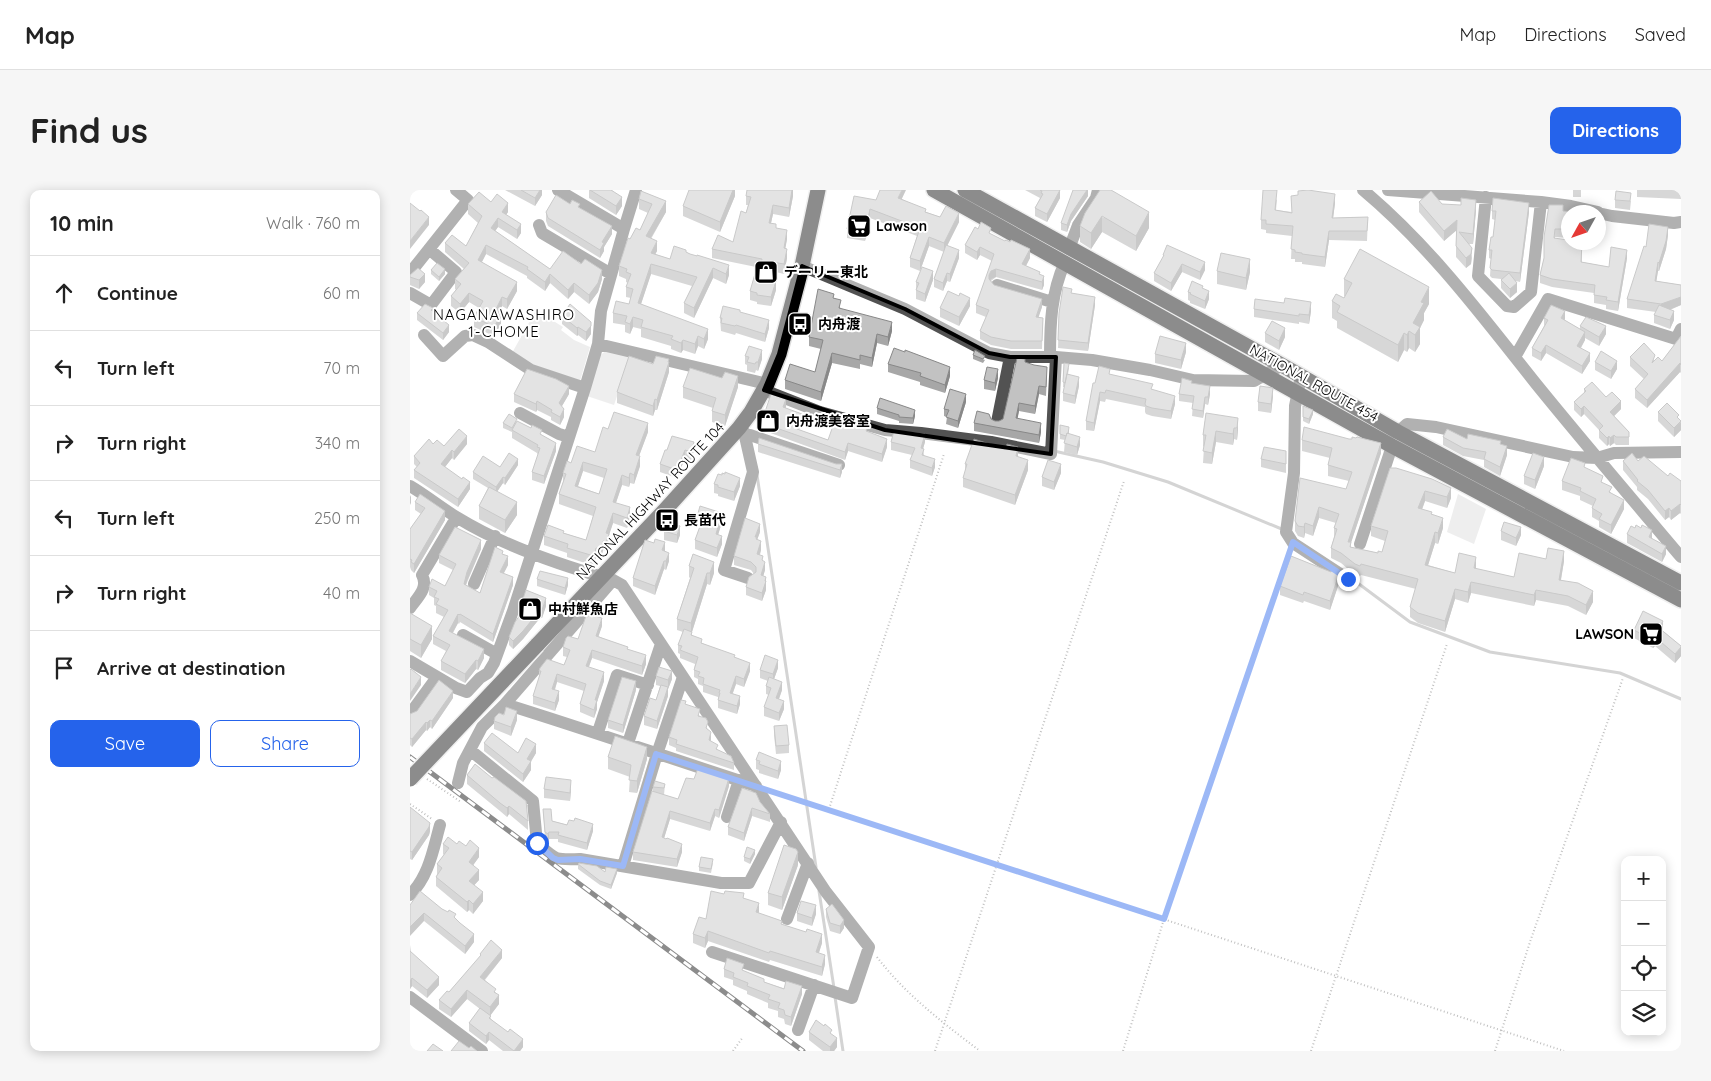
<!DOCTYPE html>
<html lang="en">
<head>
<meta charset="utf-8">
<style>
  :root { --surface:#fff; --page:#f6f6f6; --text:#222; --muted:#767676; --line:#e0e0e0; --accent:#2563eb }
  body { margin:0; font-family:Quicksand,"Noto Sans JP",sans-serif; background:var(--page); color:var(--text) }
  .controls { position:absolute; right:15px; bottom:15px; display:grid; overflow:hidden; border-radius:10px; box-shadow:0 2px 12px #0003 }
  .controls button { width:45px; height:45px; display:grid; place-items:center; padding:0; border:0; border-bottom:1px solid var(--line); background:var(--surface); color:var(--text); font:25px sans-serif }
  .compass { position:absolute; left:1151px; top:15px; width:45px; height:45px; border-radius:50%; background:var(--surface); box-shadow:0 2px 12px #0003; rotate:230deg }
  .stop { position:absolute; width:15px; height:15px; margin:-11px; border:4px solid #2563eb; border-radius:50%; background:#fff }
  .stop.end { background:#2563eb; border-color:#fff; box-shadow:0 1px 5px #0008 }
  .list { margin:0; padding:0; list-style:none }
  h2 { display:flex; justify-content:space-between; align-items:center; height:65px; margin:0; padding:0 20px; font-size:21px }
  h2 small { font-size:16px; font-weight:400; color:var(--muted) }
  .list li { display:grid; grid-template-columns:32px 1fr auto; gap:15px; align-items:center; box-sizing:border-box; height:75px; padding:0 20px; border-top:1px solid var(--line) }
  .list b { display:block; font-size:19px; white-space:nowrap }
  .list em { font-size:16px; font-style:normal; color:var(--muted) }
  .actions { display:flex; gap:10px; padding:15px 20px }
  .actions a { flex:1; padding:11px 0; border:1px solid var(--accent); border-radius:10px; text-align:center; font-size:18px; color:var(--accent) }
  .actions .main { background:var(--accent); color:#fff }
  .icon { flex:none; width:28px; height:28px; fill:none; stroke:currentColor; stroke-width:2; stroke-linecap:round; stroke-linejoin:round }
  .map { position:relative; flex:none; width:1271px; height:861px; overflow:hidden; border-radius:10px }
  header { display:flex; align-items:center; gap:30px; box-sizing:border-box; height:70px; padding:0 25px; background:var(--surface); border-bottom:1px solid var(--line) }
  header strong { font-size:24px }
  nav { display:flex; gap:28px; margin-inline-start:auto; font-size:18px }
  .intro { display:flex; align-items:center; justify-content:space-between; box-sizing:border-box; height:120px; padding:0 30px }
  h1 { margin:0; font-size:35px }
  .button { padding:12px 22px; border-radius:10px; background:var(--accent); color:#fff; font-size:18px; font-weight:700 }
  main { display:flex; gap:30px; padding:0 30px }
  aside { flex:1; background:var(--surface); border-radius:10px; box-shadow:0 2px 12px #0003 }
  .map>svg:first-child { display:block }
</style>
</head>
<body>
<header>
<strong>Map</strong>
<nav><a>Map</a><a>Directions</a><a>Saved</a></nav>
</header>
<div class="intro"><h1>Find us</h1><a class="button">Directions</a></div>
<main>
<aside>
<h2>10 min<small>Walk · 760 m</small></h2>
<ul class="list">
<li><svg class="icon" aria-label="ahead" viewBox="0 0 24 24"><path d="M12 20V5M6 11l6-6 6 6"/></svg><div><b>Continue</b></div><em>60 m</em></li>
<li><svg class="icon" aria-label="left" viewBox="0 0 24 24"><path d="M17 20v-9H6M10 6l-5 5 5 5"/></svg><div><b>Turn left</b></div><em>70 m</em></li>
<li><svg class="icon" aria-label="right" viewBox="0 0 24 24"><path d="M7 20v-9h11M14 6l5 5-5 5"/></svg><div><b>Turn right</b></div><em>340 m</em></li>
<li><svg class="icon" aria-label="left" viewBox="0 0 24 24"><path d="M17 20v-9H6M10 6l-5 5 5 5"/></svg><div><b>Turn left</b></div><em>250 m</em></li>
<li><svg class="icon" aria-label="right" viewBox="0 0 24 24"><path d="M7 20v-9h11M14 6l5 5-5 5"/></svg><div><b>Turn right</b></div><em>40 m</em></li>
<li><svg class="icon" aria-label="arrive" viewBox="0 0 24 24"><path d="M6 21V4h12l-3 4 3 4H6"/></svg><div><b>Arrive at destination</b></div></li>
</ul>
<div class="actions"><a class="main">Save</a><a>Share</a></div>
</aside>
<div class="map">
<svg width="1271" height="861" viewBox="0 0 1271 861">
  <rect width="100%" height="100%" fill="#fff"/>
  <path fill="#d9d9d9" d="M126,120L153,137L151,140L164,150L180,157L170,191L137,183L102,163Z
    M196,161L220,167L204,215L177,206L189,166Z
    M1048,304L1076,319L1064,354L1037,342Z"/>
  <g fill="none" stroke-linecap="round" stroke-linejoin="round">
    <path stroke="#a0a0a0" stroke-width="3" d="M644,261L693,272L758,292L874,340
      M347,285L406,677
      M941,388L1000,432L1080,462L1210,483L1271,509
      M409,701L424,798
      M425,807L433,861"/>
    <g stroke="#dbdbdb" stroke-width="18">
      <path id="highway" d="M524,0L982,256L1271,410
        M555,0L877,178L988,242L1271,393
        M127,455L254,321L329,238L341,222L357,194L369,164L392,76L408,0"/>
    </g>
    <path stroke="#747474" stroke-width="2" stroke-dasharray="1 2.5" stroke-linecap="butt" d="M17,589L51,612
      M365,603L419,619L1154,861
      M0,614L22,629
      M419,619L534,264
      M467,767C495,804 533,833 570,861
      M323,861L333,847
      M525,861L714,291
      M713,861L754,729L879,363
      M901,861L1037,454
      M1085,861L1121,749L1213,488"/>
    <path stroke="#525252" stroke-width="12" d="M148,0L214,39
      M953,0C1021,57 1072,126 1127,195C1174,253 1223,310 1271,367
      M978,0L1131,12L1161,16L1188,22
      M1076,7L1068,86L1097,116L1104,117L1121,102L1131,12
      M1188,23L1202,26L1264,33L1271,32
      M129,35L132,43L201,84
      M659,59L668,35L686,8L688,0
      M392,76L495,119L579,163L600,167H646L682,170L740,180L783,190L844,191L872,175
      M0,83L58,10L46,0
      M587,95L642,112
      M0,103L21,115L46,82L19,59
      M14,145L33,166L55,146L63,145L78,152L121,180L175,198
      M188,154L357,194
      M640,167C640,134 641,103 655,72
      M1105,167L1138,109L1266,149L1271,139
      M891,186L885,216L884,283L876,342L883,353L938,389
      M354,200L410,222L475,240L511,243L581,252L641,264L646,167
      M110,223L149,244L159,247
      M587,232L600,167
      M329,238L334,242L343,282L314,380L338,388
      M988,242L997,234L1026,237L1163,267L1187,268L1204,263L1271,262
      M335,246L340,245L429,275
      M0,296C17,306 31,318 48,328C92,355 153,376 203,390L212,395L416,702L459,757L442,808L302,762
      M950,354L982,256
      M203,390L95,514C179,540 262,569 346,596
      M64,394L85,346
      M0,418C7,408 19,398 12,385L46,328
      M53,445L87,464
      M0,471L46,498L57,502L70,488L78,483L84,473L103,421L175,198L188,154L191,121L214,39L226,0
      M0,524L27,487
      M188,542L207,485L238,495
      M218,553L251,454
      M60,560L123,611L127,653C146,670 144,670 170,669L311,693H339L371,632
      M48,593L53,573L72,537L95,514
      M317,627L329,590
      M213,676L247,564L273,487
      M0,705C19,686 23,660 30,635
      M377,729L398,673
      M0,807L72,861
      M388,840L404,795"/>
    <use href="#highway" stroke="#000" stroke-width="15"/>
    <g stroke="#000" stroke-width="5">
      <path id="rail" d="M0,567L393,861"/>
    </g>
    <use href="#rail" stroke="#fff" stroke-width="3" stroke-dasharray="9" stroke-linecap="butt"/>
    <g stroke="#dbdbdb" stroke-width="18" stroke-linecap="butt">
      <path id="highway-bridge" d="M0,589L127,455"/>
    </g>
    <use href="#highway-bridge" stroke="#000" stroke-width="15"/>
  </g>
  <path fill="#a7a7a7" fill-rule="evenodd" d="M95,0H132V5L125,16Z
    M179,0H202L212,16L206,25L179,8Z
    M325,0V6L310,42L273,26V16Z
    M383,0V6L379,27L363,24L361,33L377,49L375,58L377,68L374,84L362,81L360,89L366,100L361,116L347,114V112L340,110V101L350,86L351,78L302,68V59L323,52L336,23L338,15H336V6Z
    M615,0H650V8L637,32L625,26V18L630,8Z
    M678,0V6L661,31L657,42L651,40V33Z
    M1163,0H1171V7H1163Z
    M1227,0H1271V9L1227,7Z
    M231,1L256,22L241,49L247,61L245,64L260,69L276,62L319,85L316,94L303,88L284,128L274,123V113L282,96L241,84L231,114L298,149L294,159L288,156L285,164L273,160L271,163L261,159V156L231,147V139L223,137L220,144L215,142V135L203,133V123L219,114L221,108L216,107V97L218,93L216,92V89L209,86V76L220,49L230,40L238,23L229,19V9Z
    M881,6L925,13L923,28L958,27L957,51L919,50L915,77L892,74V72H885V69H881L882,46L856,43V40L851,39V30L867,9L866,20L882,22Z
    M492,9L516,22L530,27L549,32L537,56L549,68L540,92L537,91L533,101L524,97V89L534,62L519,56L510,81L500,77V68L507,46L460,28L455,51L437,48V39L466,10Z
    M1205,10L1221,11L1220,20L1205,18Z
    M81,12L98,22L96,25L111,43L107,49L88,37L85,41L140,79L192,89L188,102L179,114L164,102L158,109L140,93L135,101L117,88V86L76,64L72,72L107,101L97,119L92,116L89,123L91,134L84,146L64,137V127L69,118L59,112L50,123L41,116V106L46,100L45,99V89L54,79L35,62V53L56,56L68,33L58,24V14Z
    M1009,12L1032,14L1066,20L1063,54H1059L1062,68L1061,74L1056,78L1046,67V40L1034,51L1009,22Z
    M160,14L170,18L202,44L194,57V61L190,68L138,36L136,31V22Z
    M1082,21L1119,22L1110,92L1106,91L1107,102L1100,108L1091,98V89L1082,88L1080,86L1081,69L1079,68V60L1083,47L1085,30L1082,29Z
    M1153,21L1158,22V48L1145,47V48L1172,61V72L1199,77L1217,68L1208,121L1196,119V115L1184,113V103L1142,97L1130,93V85L1134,68V47Z
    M675,23L739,38L726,61L692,42L681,59L670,52V36Z
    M1188,29L1193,38L1192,49H1188Z
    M581,45L620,68L616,76L630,85L634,95L632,100L586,87L581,91L584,95L632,117L628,127L633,128L632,159H601L581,155L570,149V141L576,127L566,123V115L582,71L570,65L567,70L555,63V55Z
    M1258,45L1256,59L1249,81H1248L1246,91L1271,95V115L1260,120L1264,130L1260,139L1244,133V125L1246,122L1217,118V109L1236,57Z
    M753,65L795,80L790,90L772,82L761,101L744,91V83L753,68Z
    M21,80L35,84L29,91L21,84Z
    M807,81L840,82L836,100L807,94Z
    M0,85L15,92L9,99L0,95Z
    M934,89L1019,114L1014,123V130L1010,138V154L1005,162L999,158L997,162L994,160L988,172L927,138V131L922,128V111L934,108L935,106H934Z
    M523,90L515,112L506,109V92Z
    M793,99L799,109L795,119L780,113V111L778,110V102Z
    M662,103L685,115L678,161L648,158L649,123Z
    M424,108L431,119L482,141L478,156L467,153L462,177L450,174V179L422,173L411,211L375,199V190L405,182L411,159L399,156V147Z
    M560,116L549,136L530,127V118Z
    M844,119L901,121L899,134L889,132V134L844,127Z
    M23,122L39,142L33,150L7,130V123Z
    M330,122L359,138L355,152L326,143L325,145L311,141L310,128Z
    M152,126L181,144L176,151L168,145L167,146L152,134Z
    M1134,128L1155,129L1154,130L1170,139V136L1196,144L1189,156L1175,148V150L1171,158L1180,171L1172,184L1136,163L1131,171L1122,166V158L1134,136Z
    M855,143L875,147L869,160L855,152Z
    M1271,146V183L1270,182L1237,218L1225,208V199L1234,189L1220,176V167L1245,170L1252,171Z
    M495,162L540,186L535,203L510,195V192L478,182V174Z
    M776,162L771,179L745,173V164Z
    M563,165L575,170L573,173L563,169Z
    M335,166L352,169L348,181L346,180L345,183L337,181V175L335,174Z
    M259,172V182L247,220H245L243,226L207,213V202L243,174Z
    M615,172L637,186L636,206L629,204L625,224L609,221L607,229L631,242L629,253L564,241V233L589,231L593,229Z
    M1185,172L1207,179L1201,189L1185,180Z
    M654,173L659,178L658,184L669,196L665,214L653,211V203L654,197H653Z
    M700,184L743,200L765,214L761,229L742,226L736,224L735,222V217L696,209L695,212L690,211L684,241L676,240V231L685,193Z
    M312,188L328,197L315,236L302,232V221L303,218L273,208V197Z
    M588,188L585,201L574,199V190Z
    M782,193L800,204L798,215L795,214L793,228L782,226L783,213L769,211V204Z
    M1174,199L1196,207L1211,219L1204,226L1219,242V255H1206L1204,253L1200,256L1199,254L1197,256L1189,248V240L1174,224L1171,227L1164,220V212L1174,203Z
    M104,204H159L152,216L154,227L150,235L141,230V227L127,220L126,222L104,212Z
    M863,206L861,223L848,221V212Z
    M556,212L548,238L536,234L537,227L534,226V219Z
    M893,216L903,224L899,234L893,231Z
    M376,217V218L392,232L389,240L418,250L435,237L457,241L477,257L472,272L438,261L435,270L355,241V234L353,236V228Z
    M467,218L505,226L503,234L489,233V231L467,224Z
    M1248,222L1271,231V240L1264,247L1248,231Z
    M796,223L828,239L827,250L824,249L823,255L806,252L802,274L793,273L794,257L793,256V245Z
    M107,232L132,245L146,261L134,294L122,290V282L128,265L127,263L102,248V241V242L93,238V233Z
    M650,235L659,241V244L670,255L667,265L654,262L655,250L650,249Z
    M198,239L238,242L229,266L230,276L224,294L220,293L219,297L212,295L206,313L220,327L217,338L203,333L199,345V353L196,361L193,360L191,368L186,367L184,376L157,367V363L134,355V346L154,343L176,350L183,326L149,314V304L153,292V283L161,273L185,262ZM173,281L194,288L189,304L168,296Z
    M1033,247L1057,249L1091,254L1097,265L1090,286L1074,277V270L1053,266L1033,255Z
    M892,250L971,263L941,352V357L968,363L972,362L975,351L961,346V336L980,278L1041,308L1037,318L1015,311L1012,320L1022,324L1033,338L1028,354L1025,353L1018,375L1045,383L1066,379L1104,387L1136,369L1154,371L1151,390L1183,412L1176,425L1158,416L1126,410L1124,416L1061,403L1058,413L1045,409L1035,442L1008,433L1000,427V417L1006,399L951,385L950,386L945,385L931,373L921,368V358L924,347V338L926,333L909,328L903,346L895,343L894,348L888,346L885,341V331L936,299L939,291L918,286V275L920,268L892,261Z
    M481,252H515L513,258L514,265L525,277L522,286L500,278V270L502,265L481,260Z
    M57,254L44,270L42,268L35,277L60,299L48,317L4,288V280L7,277L4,274V266L34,256Z
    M348,254L426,274L432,282L430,288L348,262Z
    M257,260H284L281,270L275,268L267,288L250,282V274Z
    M876,261V283L851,277V269Z
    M608,267L618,280L605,315L553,297V288L555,282V274Z
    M1213,271H1228L1258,286L1271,291V324L1270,323L1261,330L1259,327L1255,330L1238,309L1227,300V297L1213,280Z
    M108,275L95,295L93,293L87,302L107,325L95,343L69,329V316L78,298L63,289V282L90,277Z
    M1134,276L1125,299L1114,294V286Z
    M1175,278L1193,293L1214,319L1201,344L1189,337V331L1182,327V318L1183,316L1170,310V306L1152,300V291Z
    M651,283L644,300L632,296V287Z
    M315,284L330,296L324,311L308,306V304L304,303V294L312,285Z
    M5,312L35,330L4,383L1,380L0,377V339L11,324L5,320Z
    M287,327L312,332L308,344L312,354L307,367L285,359V350L290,336L287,335Z
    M254,341L270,345L267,353L254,350Z
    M1091,341L1111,345L1106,356L1091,350Z
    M350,342L347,350L351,360L350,365L353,371L355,380L353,386L356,387V400L352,411L336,405V397L344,384L341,380L324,375V366Z
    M1217,344L1242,348L1256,364L1252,372L1217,353Z
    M71,359L56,395L70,403L93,364L98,375L94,383L103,395L83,452L50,432L49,434L48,433L43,443L74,468L68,480L66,479L55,493L31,480V471L36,461L23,454V446L34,427L26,423V416L24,415V408L19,405V397L35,396L43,380L29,373V365Z
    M255,361L259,371L256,380L254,379L245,405L223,396V388Z
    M279,376L304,383L300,395L297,394L282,442V445L292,453L325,468L340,481L334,497L326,494L323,503L330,514L327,524L308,518V507L293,502V496L288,494V489L284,487V480L285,474L270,468V464L268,463V455L273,442L267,440V429L280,388L279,387Z
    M921,382L929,393L920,420L894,411L893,413L870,405V396Z
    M127,389L158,395L155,405L127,396Z
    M112,412L136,416L132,428H130L113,449L103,459L99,455V447L113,421L112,420Z
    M0,423L22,449L11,468L0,461Z
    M192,436L188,446L218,459L236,474L232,485L182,468L179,477L194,491L187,512V519L184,528L170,522V514L174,501L147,492L145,500L149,510L145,521L123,514V506L129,488V481L154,475L157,467L153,466V457Z
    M1253,439L1252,440L1271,456V466L1265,473L1245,456L1243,458L1224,448V440Z
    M368,478L364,489L372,500L369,509L374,519L369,531L354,526V517L359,505L356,504V496L358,491L350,488V480Z
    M246,486L262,489L258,499V506L247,539L234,535V526L246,510L250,496L246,495Z
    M226,500L213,543L198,538V530Z
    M43,508L22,539L20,537L17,541L16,540L2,557L0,555V524Z
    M276,514L290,526L298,540L301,549V551L308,560L324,573V580L266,561V558L259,555V547Z
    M94,525L107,530L101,546L84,539V531Z
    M364,536L379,555V563L366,564L364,545Z
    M74,553L108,563H126L121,571V580L113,592L74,561Z
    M198,567L237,569L227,603L219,602L220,587L198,579Z
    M346,570L371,580L368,589L349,583V580L346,579Z
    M65,574L118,631V640L99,624L97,627L90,621L57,594V585Z
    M255,594L254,605L268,609L319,596L309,628L305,626L300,641L260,629L254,648L272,662L267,677L223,670V662L243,601V597Z
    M134,599H161L160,611L134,608Z
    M350,612L360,624V632L342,626L334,651L318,645V637Z
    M0,617L20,641L19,645L2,670L0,669Z
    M133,619L142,631L183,641L177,660L148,652V649H139L138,652L135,649Z
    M33,654H47L69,667L63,675L69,690L64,695L73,711L63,724L59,720L57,722L26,696V687L27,684V674L34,665L33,664Z
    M345,664L340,674L334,671V667Z
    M303,673L301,683L289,681V677Z
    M168,674L195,682L207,683L201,699L190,695L168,679Z
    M388,675L372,720L358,715V703Z
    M334,708L349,723L412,753L409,763L415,774L412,786L360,770L359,772L298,751L295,758L283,753V744L296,729Z
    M0,715L32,719L46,729L64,752L55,764L14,731Z
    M416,719L434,738L430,744L420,741L416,727Z
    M387,723L406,724L402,736L387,731Z
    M0,755L1,762L29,795L17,808L2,796L0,799Z
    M70,764L92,768L75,790L86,803L89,814L80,825L81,829L113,857L110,861H93L79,850L76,854L59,841V833L70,819L57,809L41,827L29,819V810L39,802L70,767Z
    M314,779L334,781L354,792L392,804L381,836L375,834L374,829L368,827V821L358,818V813L337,804V801L323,795V790L314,787Z
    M399,842L422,845L427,857L424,861H413L399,850Z"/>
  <path fill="#888" d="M130,0H132V5L125,16V8Z
    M323,0H325V6L310,42V32Z
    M382,0H383V6L379,27V18Z
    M492,0H496L488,17V8Z
    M650,0V8L637,32V24Z
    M677,0H678V6L661,31L657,42V35L661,24Z
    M925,4V13L922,37V28Z
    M212,7V16L206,25V16Z
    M1066,10V20L1063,54V44Z
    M256,11V22L236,56V46Z
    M98,13V22L92,31V22Z
    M1119,13V22L1110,92V83Z
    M363,15V24L359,42V33Z
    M460,19V28L455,51V42Z
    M739,22V38L726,61V46Z
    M549,23V32L534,62V53Z
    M692,26V42L681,59V43Z
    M19,27V35L0,59V51Z
    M88,28V37L81,47V38Z
    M1047,30V40L1034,51V41Z
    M111,34V43L107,49V40Z
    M202,36V44L194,57V61L190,68V60L192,52Z
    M1258,37V45L1256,59L1249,81V73Z
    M377,40V49L374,67V58Z
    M919,41V50L915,77V67Z
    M519,47V56L510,81V71Z
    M247,51V61L241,73V63Z
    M76,55V64L68,79V70Z
    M570,57V65L567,70V62Z
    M1062,58L1061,74L1056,78V68Z
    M377,59V68L374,84V74Z
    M620,59V68L612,83V74Z
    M549,60V68L540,92V84Z
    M1217,60V68L1208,121V112Z
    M840,69V82L836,100V88Z
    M362,72V81L357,97V88Z
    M795,72V80L790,90V82Z
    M1248,72V81L1245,100V91Z
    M241,74V84L228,123V113Z
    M772,74V82L761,101V93Z
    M319,75V85L316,94V84Z
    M303,78V88L284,128V118Z
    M35,79V84L29,91V87Z
    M586,79V87L581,89L579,93V85L581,81Z
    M192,80V89L188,102L179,114V105Z
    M523,81V90L515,112V104Z
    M537,83V91L533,101V93Z
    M15,84V92L9,99V90Z
    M140,84V93L135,101V92Z
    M634,86V95L632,100V92Z
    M366,91V100L361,116V107Z
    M107,92V101L97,119V109Z
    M164,93V102L158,109V100Z
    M1107,93V102L1100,108V99Z
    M1019,97V114L1014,123V130L1010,138V154L1005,162V145L1003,133L1011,112Z
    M799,101V109L795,119V111Z
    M59,103V112L50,123V114Z
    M92,107V116L85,130V121Z
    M685,107V115L678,161V153Z
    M1271,107V115L1251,123V114Z
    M560,108V116L549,136V127Z
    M632,109V117L626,135V127Z
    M901,112V121L899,134V125Z
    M1155,121V129L1151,137V128Z
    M1264,121V130L1260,139V130Z
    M91,125V134L84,146V137Z
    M223,127V137L220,144V134Z
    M359,130V138L355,152V144Z
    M181,132V144L176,151V142Z
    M482,132V141L478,156V147Z
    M39,135V142L33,150V143Z
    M1196,136V144L1189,156V147Z
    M168,137V145L167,146V138Z
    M875,138V147L869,160V151Z
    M298,139V149L294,159V149Z
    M999,141V158L997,162V145Z
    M1175,142V150L1167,164V156Z
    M994,143V160L988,172V155Z
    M467,144V153L462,177V168Z
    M288,146V156L285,164V154Z
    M273,150V160L271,163V153Z
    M776,153V162L771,179V170Z
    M1136,155V163L1131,171V163Z
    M352,160V169L348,181V172Z
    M422,163V173L411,211V202Z
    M1180,163V171L1172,184V176Z
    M259,169V182L247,220V210Z
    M1207,171V179L1201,189V181Z
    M1270,173V182L1237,218V210Z
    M540,177V186L535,203V195Z
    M588,179V188L585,201V193Z
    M328,186V197L315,236V225Z
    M669,187V196L665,214V206Z
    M159,196V204L149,221V213Z
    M629,196V204L625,224V216Z
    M800,196V204L798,215V207Z
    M863,198V206L861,223V214Z
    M690,202V211L684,241V233Z
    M556,204V212L548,238V231Z
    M765,206V214L761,229V221Z
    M795,207V214L793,228V221Z
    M245,209V220L243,226V216Z
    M376,209V217L373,225V217Z
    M127,211V220L126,222V214Z
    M1211,211V219L1200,230V222Z
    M609,213V221L606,237V228Z
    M1174,216V224L1171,227V219Z
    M154,219V227L150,235V227Z
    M505,220V226L503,234V228Z
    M903,220V224L899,234V229Z
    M359,222V230L353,236V228Z
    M392,224V232L387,245V239Z
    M828,228V239L827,250V238Z
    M1271,232V240L1264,247V238Z
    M238,233V242L226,274V265Z
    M631,233V242L629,253V245Z
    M824,238V249L823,255V244Z
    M806,241V252L802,274V263Z
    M515,244V252L511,266V258Z
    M1204,245V253L1200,256V248Z
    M57,246V254L44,270V262Z
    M1199,246V254L1197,256V248Z
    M670,247V255L667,265V257Z
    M477,249V257L472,272V264Z
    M284,252V260L281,270V262Z
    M146,253V261L134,294V286Z
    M438,253V261L435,270V262Z
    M971,253V263L938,362V352Z
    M1097,256V265L1090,286V277Z
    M608,257V267L606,266Z
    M42,260V268L31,282V274Z
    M275,260V268L267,288V280Z
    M230,266V276L224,294V285Z
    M1134,267V276L1125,299V290Z
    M108,269V275L95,295V288Z
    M525,269V277L522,286V278Z
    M618,270V280L605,315V305Z
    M173,272V281L165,305V296Z
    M432,274V282L430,288V280Z
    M651,274V283L644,300V292Z
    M220,283V293L219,297V288Z
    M212,285V295L203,321V312Z
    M93,287V293L86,303V297Z
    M330,288V296L324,311V302Z
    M60,292V299L48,317V309Z
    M1041,298V308L1037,318V307Z
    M1015,301V311L1008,329V318Z
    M1,305V313L0,315V307Z
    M1214,310V319L1201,344V335Z
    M107,312V325L95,343V330Z
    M1270,314V323L1261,330V321Z
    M220,317V327L217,338V328Z
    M909,317V328L903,346V336Z
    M1259,318V327L1255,330V321Z
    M35,321V330L4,383V374Z
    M203,323V333L199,345V353L196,361V343Z
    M312,323V332L306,352V344Z
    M1033,328V338L1028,354V343Z
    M895,333V343L894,348V337Z
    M350,334V342L347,350L345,347Z
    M270,336V345L267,353V345Z
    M1111,337V345L1106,356V348Z
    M1242,340V349L1239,347Z
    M1025,342V353L1015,385V375Z
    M312,346V354L307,367V358Z
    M71,350V359L57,391L54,402V394L57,382Z
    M193,351V360L191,368V359Z
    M351,351V360L347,372V364Z
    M255,352V361L252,369V360Z
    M1256,356V364L1252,372V364Z
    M186,358V367L184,376V366Z
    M1154,361V371L1149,400V390Z
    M259,363V371L256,380V371Z
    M98,366V375L90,390V382Z
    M1066,367V378L1064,389V378Z
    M254,371V379L245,405V396Z
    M304,372V383L300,395V383Z
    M355,372V380L351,394V385Z
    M297,383V394L281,445V433Z
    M929,384V393L920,420V411Z
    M103,387V395L83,452V444Z
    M356,387V400L352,411V403Z
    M158,388V395L155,405V398Z
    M1061,392V403L1058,413V402Z
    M1045,399V409L1035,442V431Z
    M1126,400V410L1124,416V405Z
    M1183,401V412L1176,425V415Z
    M136,408V416L132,428V420Z
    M130,420V428L113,449L103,459V451Z
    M48,424V433L39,449V441Z
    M192,428V436L186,454V446Z
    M1253,431V439L1249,446V438Z
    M22,436V449L11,468V455Z
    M1245,447V456L1243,458V450Z
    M1271,457V466L1265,473V464Z
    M74,459V468L68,480V471Z
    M182,460V468L176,484V476Z
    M236,465V474L232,485V476Z
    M66,470V479L55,493V484Z
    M368,470V478L363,492V484Z
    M340,473V481L334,497V489Z
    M262,481V489L258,499V490Z
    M194,482V491L187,512V519L184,528L185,510Z
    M147,484V492L142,507V499Z
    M326,486V494L320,510V503Z
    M11,487V495L0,511V504Z
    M226,491V500L213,543V535Z
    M372,492V500L366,517V508Z
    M258,497V506L247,539V531Z
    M43,501V508L22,539V531Z
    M149,501V510L145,521V513Z
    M330,506V514L327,524V516Z
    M374,511V519L369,531V523Z
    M107,521V530L101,546V537Z
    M20,530V537L17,541V533Z
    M16,532V540L2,557V549Z
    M301,542V549L299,558V550Z
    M126,554V563L119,575L121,571V580L113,592V584L117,569Z
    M237,557V569L227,603V591Z
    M371,571V580L368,589V581Z
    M319,588V596L309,628V620Z
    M161,590V599L160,611V603Z
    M99,616V624L97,627V618Z
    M342,618V626L334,651V643Z
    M305,619V626L300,641V633Z
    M260,621V629L252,655V647Z
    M20,633V641L19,645L2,670V662Z
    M183,634V641L177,660V653Z
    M139,642V649L138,652V644Z
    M272,654V662L267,677V669Z
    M69,658V667L59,681V672Z
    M345,660V664L340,674V669Z
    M388,662V675L372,720V707Z
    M207,679V683L201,699V695Z
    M69,680V690L59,701V691Z
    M73,702V711L63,724V714Z
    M59,710V720L57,722V712Z
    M349,713V722L346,731V722Z
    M406,715V724L402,736V728Z
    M14,723V731L0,746V737Z
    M434,730V738L430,744V736Z
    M298,741V751L295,758V748Z
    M64,744V752L55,764V756Z
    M412,744V753L406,771V762Z
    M92,760V768L70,795V787Z
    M415,765V774L412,786V777Z
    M29,787V795L17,808V800Z
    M2,788V796L0,799V791Z
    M392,796V804L381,836V827Z
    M57,800V809L41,827V819Z
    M89,805V814L80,826V817Z
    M79,842V850L76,854V846Z
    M427,848V857L424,861H420V857Z
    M113,849V857L110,861H104Z"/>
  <path fill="#c2c2c2" stroke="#888" fill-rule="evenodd" d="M111,0H130L125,8Z
    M180,0H201L212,7L206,16Z
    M279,0H323L310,32L273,16Z
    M337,0H382L379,18L363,15L359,33L366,34V38L377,40L374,58L377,59L374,74L362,72L357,88L366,91L361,107L347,105V103L340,101L345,84L350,86L352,69L302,59L308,45L323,52L331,21L336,23L341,7L336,6Z
    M470,0H492L488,8L516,19L515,22L530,27L536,16L549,23L534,53L519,47L510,71L500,68L510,38L460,19L455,42L437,39L444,6L466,10Z
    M630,0H650L637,24L625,18L633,4L631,3L632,1Z
    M663,0H677L661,24L657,35L651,33Z
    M690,0H701L739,22L726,46L692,26L681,43L670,36L675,23Z
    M853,0H867L865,20L882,23L881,6L888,5V1L898,0L925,4L922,28L958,27L957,41H919L915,67L892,64V63L885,62V60L881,59L883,36L856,34V30H851Z
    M231,1L256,11L236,46L247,51L241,63L260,69L264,56L276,60V62L280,64L287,66V65L319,75L316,84L303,78L284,118L274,113L287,87L241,74L228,113L298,139L294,149L288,146L285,154L273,150L271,153L261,149L263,146L231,137L233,130L223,127L220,134L215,132L217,126L203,123L206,111L219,114L223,99L216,97L221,84L216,82L217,79L209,76L218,48L220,49L226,38L230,40L242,14L229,9Z
    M1021,1L1032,14L1051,15V8L1066,10L1063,44L1049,42L1062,58L1061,64L1056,68L1046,56L1047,30L1034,41L1009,12Z
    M1206,1L1221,3L1220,11L1205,10Z
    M69,2L81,12L87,4L92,8L98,13L92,22L111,34L107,40L88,28L81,38L140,79L153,61L171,74L175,69L192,80L188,93L179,105L164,93L158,100L140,84L135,92L117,79L118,77L76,55L68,70L107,92L97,109L92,107L85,121L91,125L84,137L64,127L73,111L59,103L50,114L41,106L51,94L45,89L59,73L35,53L42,45L56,56L72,26L58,14Z
    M146,5L160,14L162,10L170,14L168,17L202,36L192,52L194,53L190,60L138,28L136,22Z
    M1083,8L1119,13L1110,83L1082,80L1080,78L1082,60H1079L1081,47H1083L1086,21H1082Z
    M0,13L10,21L11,20L19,27L0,51Z
    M1139,15H1153V21L1164,22H1158V39H1145L1144,48L1158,50V52L1172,53L1171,72L1199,77L1201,57L1217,60L1208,112L1196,110L1197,107L1184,105L1185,95L1142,89L1130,85L1134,68V47Z
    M1188,29H1193L1192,41H1188Z
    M571,32L581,38L579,43L595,51L596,50L600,52L601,50L620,59L612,74L630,82L629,84L634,86L632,92L586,79L581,81L579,85V89L584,95L632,109L626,127L633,128L632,151H601L581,147L570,141L579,120L566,115L584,64L570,57L567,62L555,55L565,37L568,39Z
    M1239,34L1258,37L1256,51L1249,73L1248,72L1245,91L1271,95V107L1251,114L1217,109L1234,56L1236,57Z
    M536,55L549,60L540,84L537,83L533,93L524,89Z
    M757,55L795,72L790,82L772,74L761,93L744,83L754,65H753Z
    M950,59L1019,97L1011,112L1014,113L1003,133L1010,137L1005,145L999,141L997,145L994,143L988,155L927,122L930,116L922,111L926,104L934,108L942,93L934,89Z
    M811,63L840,69L836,88L807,81Z
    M27,73L35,79L29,87L21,80Z
    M512,77L523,81L515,104L506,100L509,93L506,92Z
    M8,78L15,84L9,90L0,87V85Z
    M1099,83L1107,93L1100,99L1091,90Z
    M782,91L793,96L792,98L799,101L795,111L780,104L781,103L778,102Z
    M653,97L662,99L661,103L685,107L678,153L648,150L649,123Z
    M408,99L424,104L423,108L431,110L429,118L482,132L478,147L467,144L462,168L450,165V170L422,163L411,202L375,190L380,174L405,182L413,150L399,147Z
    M538,101L549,106L550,103L560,108L549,127L530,118Z
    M875,108L901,112L899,125L889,124V126L844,119L845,109L874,113Z
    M15,114L23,118L21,120L39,135L33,143L7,123Z
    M160,114L181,132V136L176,142L168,137L167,138L152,126Z
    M1141,115L1155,121L1151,128L1175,142L1167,156L1180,163L1172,176L1136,155L1131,163L1122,158L1138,130L1134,128Z
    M1249,115L1264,121L1260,130L1244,125Z
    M313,116L330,120V122L359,130L355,144L326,135L325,136L311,133L312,128H310Z
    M1176,127L1196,136L1189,147L1170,136Z
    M862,131L875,138L869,151L855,143Z
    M750,146L776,153L771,170L745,164Z
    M1271,146V175L1270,173L1237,210L1225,199L1238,184L1220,167L1234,153L1245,165L1242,173L1248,167L1252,171Z
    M339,156L352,160L348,172H346L345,174L337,172L339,167L335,166Z
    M484,158L495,162V160L540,177L535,195L510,186L511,183L478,174Z
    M565,160L575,166L573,169L563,165Z
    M1191,161L1207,171L1201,181L1185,172Z
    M219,166L243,174L246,166L259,169L258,172H259L247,210L245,209L243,216L207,202Z
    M607,168L615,169V172L624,175L637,177L636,197L629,196L625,216L609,213L606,228L631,233L629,245L564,233L567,221L579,224L581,229L585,231H589L593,229Z
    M654,173L659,174L655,193L653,192Z
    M689,176L700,179L699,184L743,194L741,199L765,206L761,221L742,218L736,216L735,214L736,209L696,200L695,203L690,202L684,233L676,231L683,193H685Z
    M577,177L588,179L585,193L574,190Z
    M280,178L312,188L315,182L328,186L315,225L302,221L306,208L273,197Z
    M117,179L146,189L159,196L149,213L154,219L150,227L141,222L142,220L127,211L126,214L104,204Z
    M657,184L669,187L665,206L653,203Z
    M772,188L782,191L781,193L800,196L798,207H795L793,221L782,219L784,206L769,204Z
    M1182,192L1196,207L1202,202L1211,211L1200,222L1219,242V247H1206L1204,245L1200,248L1199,246L1197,248L1189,240L1193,236L1174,216L1171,219L1164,212L1176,201L1174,199Z
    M850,196L863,198L861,214L848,212Z
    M540,199L556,204L548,231L536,227L539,220L534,219Z
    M361,204L376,209L373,217L392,224L387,239L418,250L424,233L435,237L437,232L457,239L456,241L477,249L472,264L438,253L435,262L355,234L359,222L353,228Z
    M470,208L505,220L503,228L489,227V225L467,218Z
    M1257,213L1269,225L1267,227L1271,231L1264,238L1248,222Z
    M893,216L903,220L899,229L893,227Z
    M204,222L238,233L226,265L230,266L224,285L220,283L219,288L212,285L203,312L220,317L217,328L203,323L196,343L199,344L196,352L193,351L191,359L186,358L184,366L157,358L158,354L134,346L138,335L154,341L153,343L176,350L186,317L149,304L156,284L153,283L157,271L161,273L167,256L185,262L193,237L198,239ZM173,272L197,279L189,304L165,296Z
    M796,223L828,228L827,238H824L823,244L806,241L802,263L793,261L796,245H793Z
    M99,224L107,229L102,238L93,233Z
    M107,231L121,238L122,235L132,240L130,244L146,253L134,286L122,282L130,258L127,257L128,255L102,240Z
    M650,235L659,237L658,244L657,243L656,246L650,244Z
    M894,237L939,249H942V247L946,248L947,247L971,253L938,352H941L940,357L968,363V361L972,362L978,341L961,336L980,278H986L1022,289L1041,298L1037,307L1015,301L1008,318L1022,322L1021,324L1033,328L1028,343L1025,342L1015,375L1045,383L1049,363L1066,367L1064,378L1104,387L1109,363L1136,369L1138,358L1154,361L1149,390L1168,393L1183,401L1176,415L1158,406L1126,400L1124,405L1061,392L1058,402L1045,399L1035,431L1008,423L1000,417L1008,389L951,374L950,376L945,374L931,363L921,358L927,339L924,338L929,324L909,317L903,336L895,333L894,337L888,336L885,331L890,288L936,299L942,282L918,275L922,258L892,250Z
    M49,239L57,246L44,262L42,260L31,274L52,289L53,287L60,292L48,309L4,280L10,273L4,266L19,249L23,254L27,250L34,256Z
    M1037,239L1057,249L1058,244L1091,251L1090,254L1097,256L1090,277L1074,269L1076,262L1053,258L1033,247Z
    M484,241L515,244L511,258L514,259L512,265L525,269L522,278L500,270L505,258L481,252Z
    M657,243L670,247L667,257L654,253Z
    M262,246L284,252L281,262L275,260L267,280L250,274L255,260H257Z
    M349,248L426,274H432L430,280L348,254Z
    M564,249L595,259L597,254L608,257L606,266L618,270L605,305L553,288L557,274H555Z
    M854,257L876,261V274L851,269Z
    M99,263L108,269L95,288L93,287L86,297L63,282L73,266L90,277Z
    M1123,263L1134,267L1125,290L1114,286Z
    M1222,263L1228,271L1234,266L1258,286L1260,283L1271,291V315L1270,314L1261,321L1259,318L1255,321L1238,300L1227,291L1228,290L1213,271Z
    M1161,268L1175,273L1174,277L1193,286L1191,292L1202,297L1199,302L1214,310L1201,335L1189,329L1192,324L1182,318L1186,309L1170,301L1171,298L1152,291Z
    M638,270L651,274L644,292L632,287Z
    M315,282L330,288L324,302L308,297V295L304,294L308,284L312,285V283L315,284Z
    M79,297L107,312L95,330L69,316Z
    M10,304L35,321L4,374L1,372L2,370L0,369V339L15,318L5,312Z
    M290,316L312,323L306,344L312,346L307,358L285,350L293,328L287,327Z
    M335,328L350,334L345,347H347L346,349L351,351L347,364L353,366L352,370L355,372L351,385L356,387L355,391H356L352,403L336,397L339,387L346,382V377L341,372L324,366Z
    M258,332L270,336L267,345L254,341Z
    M1094,332L1111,337L1106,348L1091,341Z
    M1226,335L1231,338L1232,335L1242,340L1239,347L1256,356L1252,364L1217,344L1221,336L1225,338Z
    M45,337L71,350L57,382L54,394L70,403L85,357L93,361L92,364L98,366L90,382L103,387L83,444L50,424L49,425L48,424L39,441L74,459L68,471L66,470L55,484L31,471L40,455L23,446L38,420L26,414L29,409L24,407L27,401L19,397L22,389L35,396L46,374L29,365Z
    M245,349L255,352L252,360L259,363L256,371H254L245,396L223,388L235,350L244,353Z
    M283,364L304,372L300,383H297L281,433L267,429L284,378L279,376Z
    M881,366L921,382L922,380L929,384L920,411L894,402L893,405L870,396Z
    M130,381L158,388L155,398L127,389Z
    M116,400L136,408L132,420H130L113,441L103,451L99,447L105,432L118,414L112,412Z
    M1233,421L1253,431L1249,438L1271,456V457L1265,464L1245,447L1243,450L1224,440Z
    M0,423L22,436L11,455L0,449Z
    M179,424L192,428L186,446L218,457L217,459L236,465L232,476L182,460L176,476L194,482L185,510H187L184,520L170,514L176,494L147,484L142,499L149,501L145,513L123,506L131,481H129L130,478L137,469L154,475L160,460L153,457L156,448L158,446L168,449L176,426L178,427Z
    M274,439L282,442L281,445L292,449L291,453L325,465L324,467L340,473L334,489L326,486L320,503L330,506L327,516L308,510L310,503H309L310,500L293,494L294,488L288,486L290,482L284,480L288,467L270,460L272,456L268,455Z
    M355,465L368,470L363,484L350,480Z
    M249,477L262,481L258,490L246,486Z
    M1,479L11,487L0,504V480Z
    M212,487L226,491L213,535L198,530Z
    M359,487L372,492L366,508L374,511L369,523L354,517L361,498L356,496Z
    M29,490L43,501L22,531L20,530L17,533L16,532L2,549L0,548V524L7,521Z
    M251,495L258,497L247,531L234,526L240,508L246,510Z
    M271,510L276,511L275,514L290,519L288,526L296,528L298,532L296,538L301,542L299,550L308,555L306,559L321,566L324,573L266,554L267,550L259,547Z
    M96,517L107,521L101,537L84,531L85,527L89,523L94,525Z
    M377,535L379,555L366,556L364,536Z
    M82,543L108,563L116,548L126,554L117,569L121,571L113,584L74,553Z
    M205,546L237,557L227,591L219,590L221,575L198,567Z
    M349,562L371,571L368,581L349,574L350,571L346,570Z
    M65,574L82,588L84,587L116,611L118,631L99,616L97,618L90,613L57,585Z
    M288,578L319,588L309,620L305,619L300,633L260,621L252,647L256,649L257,648L272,654L267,669L223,662L242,601L268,609L276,588L284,589Z
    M136,587L161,590L160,603L134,599Z
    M245,591L255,594L254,598L243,597Z
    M332,598L346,603L350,612L360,624L342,618L334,643L318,637Z
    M0,617L20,633L19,637L2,662L0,661Z
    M133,619H141L142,631L157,635L159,630L164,631L165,628L183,634L177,653L148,645L149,642H139L138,644L135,642Z
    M38,647L47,654L49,651L56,656L60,650L69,658L59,672L69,680L59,691L73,702L63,714L59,710L57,712L26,687L32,678L27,674L39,658L33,654Z
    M374,655L386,659L388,662L372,707L358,703Z
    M337,657L345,660L340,669L334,667Z
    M291,667L303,669L301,679L289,677Z
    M169,673L187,676L195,682L196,677L207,679L201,695L190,691L168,674Z
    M10,701L32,719L38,722L39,720L46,724L44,727L50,733L64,744L55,756L14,723L0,737V715Z
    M301,701L314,704L315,701L334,703L333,708L349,713L346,722L372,731L371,734L396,742L397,739L412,744L406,762L415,765L412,777L360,761L359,763L298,741L295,748L283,744L289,727L296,729Z
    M391,711L406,715L402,728L387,723Z
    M422,714L434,730L430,736L420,733L416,719Z
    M81,750L92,760L70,787L86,799L84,802L89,805L80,817L57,800L41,819L29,810L37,801L39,802L71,765L70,764Z
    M0,761L29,787L17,800L2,788L0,791Z
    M317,768L334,774L332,780L354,789V792L374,799L376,791L392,796L381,827L375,825L374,820L368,818L370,813L358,809L360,805L337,796L338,793L323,787L324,783L314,779Z
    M70,818L81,826L79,828L98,842L100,839L113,849L104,861L79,842L76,846L59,833Z
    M406,830L414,836L415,834L422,840L420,843L427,848L420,857L399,842Z
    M49,851L59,858L61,856L67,861H41Z
    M23,854L33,861H17Z"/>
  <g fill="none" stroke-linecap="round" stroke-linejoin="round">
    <path stroke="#2563eb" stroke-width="6" d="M127,653L143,668L148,670L170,669L213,676L246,564L754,729L883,352L938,389"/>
  </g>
  <path d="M0 0H1271V861H0ZM392,76L495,119L579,163L600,167H646L641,264L475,240L354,200L369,164Z" fill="#fff" fill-opacity=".55" fill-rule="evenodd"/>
  <path fill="none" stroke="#000" stroke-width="4" stroke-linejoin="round" d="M392,76L495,119L579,163L600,167H646L641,264L475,240L354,200L369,164Z"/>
  <defs>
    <g id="supermarket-square" transform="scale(1.25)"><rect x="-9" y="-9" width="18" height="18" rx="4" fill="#000" stroke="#fff"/><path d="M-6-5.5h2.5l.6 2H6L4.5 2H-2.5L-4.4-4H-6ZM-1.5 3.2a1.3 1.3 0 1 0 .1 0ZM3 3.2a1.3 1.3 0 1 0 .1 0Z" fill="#fff"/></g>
    <g id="shop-square" transform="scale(1.25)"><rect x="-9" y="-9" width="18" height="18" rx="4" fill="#000" stroke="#fff"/><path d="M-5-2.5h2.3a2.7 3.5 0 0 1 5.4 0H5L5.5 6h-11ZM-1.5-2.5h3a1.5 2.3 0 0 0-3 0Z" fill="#fff"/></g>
    <g id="bus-square" transform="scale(1.25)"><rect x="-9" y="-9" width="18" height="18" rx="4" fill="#000" stroke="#fff"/><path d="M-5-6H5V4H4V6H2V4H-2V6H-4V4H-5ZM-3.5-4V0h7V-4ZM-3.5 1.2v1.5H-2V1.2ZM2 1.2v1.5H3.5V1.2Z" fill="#fff"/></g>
  </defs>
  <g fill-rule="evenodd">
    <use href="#supermarket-square" x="449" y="36"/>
    <use href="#shop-square" x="356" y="82"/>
    <use href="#bus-square" x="390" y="134"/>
    <use href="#shop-square" x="358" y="231"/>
    <use href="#bus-square" x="257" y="330"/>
    <use href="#shop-square" x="120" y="419"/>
    <use href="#supermarket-square" x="1241" y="444"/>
  </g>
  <g text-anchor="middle" stroke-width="4" stroke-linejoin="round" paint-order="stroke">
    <g font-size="14" font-weight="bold" fill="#000" stroke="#fff" text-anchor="start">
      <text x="466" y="41">Lawson</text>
      <text x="374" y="87">デーリー東北</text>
      <text x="408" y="139">内舟渡</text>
      <text x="376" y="236">内舟渡美容室</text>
      <text x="274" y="335">長苗代</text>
      <text x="138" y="424">中村鮮魚店</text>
      <text x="1224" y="449" text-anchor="end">LAWSON</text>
    </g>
    <g font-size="14" fill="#000" stroke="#fff">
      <text transform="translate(904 193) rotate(29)" y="5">NATIONAL ROUTE 454</text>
      <text transform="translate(240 311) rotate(-47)" y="5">NATIONAL HIGHWAY ROUTE 104</text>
    </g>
    <g font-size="15" letter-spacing="1" fill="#000" stroke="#fff">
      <text x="94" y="130">NAGANAWASHIRO<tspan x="94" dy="17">1-CHOME</tspan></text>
    </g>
  </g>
</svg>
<div class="controls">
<button>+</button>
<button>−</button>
<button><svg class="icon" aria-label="locate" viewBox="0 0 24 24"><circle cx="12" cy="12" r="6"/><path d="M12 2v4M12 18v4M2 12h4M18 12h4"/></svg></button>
<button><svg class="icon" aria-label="layers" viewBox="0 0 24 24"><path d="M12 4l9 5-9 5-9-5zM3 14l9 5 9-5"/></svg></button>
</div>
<svg class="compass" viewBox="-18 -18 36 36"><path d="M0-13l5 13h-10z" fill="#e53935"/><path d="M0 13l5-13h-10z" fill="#767676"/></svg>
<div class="stop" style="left:127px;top:653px"></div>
<div class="stop end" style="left:938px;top:389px"></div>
</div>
</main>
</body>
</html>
